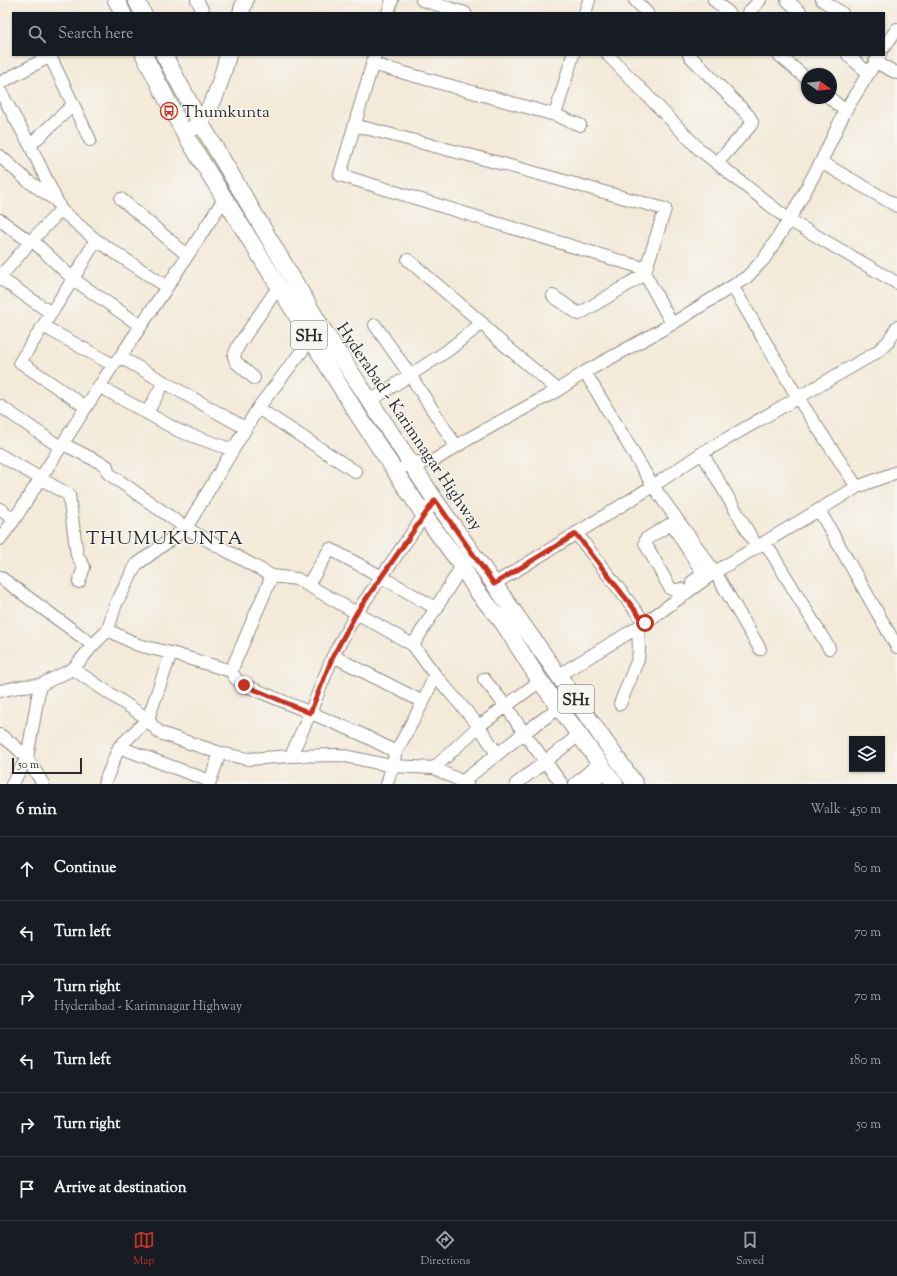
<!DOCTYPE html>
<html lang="en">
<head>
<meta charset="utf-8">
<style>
  :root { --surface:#171b24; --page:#242831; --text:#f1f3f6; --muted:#9ea1a6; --line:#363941; --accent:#c8321e }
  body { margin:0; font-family:"Sorts Mill Goudy",serif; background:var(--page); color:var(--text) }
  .controls { position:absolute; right:12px; bottom:12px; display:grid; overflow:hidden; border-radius:0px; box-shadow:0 1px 3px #0004 }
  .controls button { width:36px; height:36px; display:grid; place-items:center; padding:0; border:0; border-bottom:1px solid var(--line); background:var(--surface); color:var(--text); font:20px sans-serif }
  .compass { position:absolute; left:801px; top:68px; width:36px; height:36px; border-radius:50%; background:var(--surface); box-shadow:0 1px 3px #0004; rotate:104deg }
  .scale { position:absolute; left:12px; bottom:10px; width:70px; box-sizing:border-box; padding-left:4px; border:2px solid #2b2b2b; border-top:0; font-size:11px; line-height:14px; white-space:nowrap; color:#2b2b2b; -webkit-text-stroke:3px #f6f6f2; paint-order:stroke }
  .stop { position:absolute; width:12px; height:12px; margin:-9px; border:3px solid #c8321e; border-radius:50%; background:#fff }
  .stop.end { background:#c8321e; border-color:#fff; box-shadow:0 1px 4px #0008 }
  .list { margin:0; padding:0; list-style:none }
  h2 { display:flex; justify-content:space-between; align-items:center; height:52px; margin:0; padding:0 16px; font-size:17px }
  h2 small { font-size:13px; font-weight:400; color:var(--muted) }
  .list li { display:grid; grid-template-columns:26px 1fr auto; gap:12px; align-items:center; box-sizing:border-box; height:64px; padding:0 16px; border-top:1px solid var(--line) }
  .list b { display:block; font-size:15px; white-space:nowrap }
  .list p { margin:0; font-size:13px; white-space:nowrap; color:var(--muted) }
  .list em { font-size:13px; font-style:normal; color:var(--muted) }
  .icon { flex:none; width:22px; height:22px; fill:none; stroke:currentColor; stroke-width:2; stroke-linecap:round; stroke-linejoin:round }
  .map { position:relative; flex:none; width:897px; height:784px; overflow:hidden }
  .search { position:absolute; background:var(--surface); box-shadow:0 1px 3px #0004; left:12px; right:12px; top:12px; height:44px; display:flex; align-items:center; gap:10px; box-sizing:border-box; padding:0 14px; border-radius:0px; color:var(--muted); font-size:15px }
  .sheet { height:436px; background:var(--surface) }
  nav { display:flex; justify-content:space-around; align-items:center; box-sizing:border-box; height:56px; border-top:1px solid var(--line); background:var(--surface); font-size:11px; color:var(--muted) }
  nav a { display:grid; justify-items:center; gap:2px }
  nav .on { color:var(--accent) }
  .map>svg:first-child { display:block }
</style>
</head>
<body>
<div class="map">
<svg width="897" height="784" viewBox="0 0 897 784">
  <rect width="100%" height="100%" fill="#f6f6f2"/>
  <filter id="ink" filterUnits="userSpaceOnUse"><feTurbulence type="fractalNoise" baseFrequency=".025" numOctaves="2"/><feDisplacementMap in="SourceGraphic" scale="8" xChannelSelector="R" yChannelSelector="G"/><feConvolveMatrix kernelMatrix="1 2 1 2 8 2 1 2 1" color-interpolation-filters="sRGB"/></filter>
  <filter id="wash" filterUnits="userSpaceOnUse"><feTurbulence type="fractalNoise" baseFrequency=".012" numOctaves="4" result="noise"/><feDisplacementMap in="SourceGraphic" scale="16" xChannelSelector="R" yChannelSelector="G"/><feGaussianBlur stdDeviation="0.9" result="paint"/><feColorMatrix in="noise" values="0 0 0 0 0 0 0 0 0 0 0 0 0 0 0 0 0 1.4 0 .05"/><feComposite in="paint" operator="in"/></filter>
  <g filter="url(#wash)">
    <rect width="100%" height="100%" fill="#f3ead8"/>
  </g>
  <g filter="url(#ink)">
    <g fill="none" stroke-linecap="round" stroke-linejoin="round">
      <g stroke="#8f8a82" stroke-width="14">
        <path id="minor" d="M197,0L204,13
          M422,0L465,13
          M635,0L647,13
          M714,0L729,13
          M787,0L801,13
          M822,0L842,13
          M388,13L392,0
          M585,13L589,0
          M748,13L760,0
          M884,47L897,29
          M375,55L340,175L646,269L645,274L579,314L553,296
          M608,55L699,149L789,220L897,283
          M689,55L749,116L752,122L751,125L717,163
          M779,55L807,79
          M848,55L868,73
          M50,56L90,140
          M875,62L897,73
          M372,64L555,115L580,125
          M0,83L52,55
          M0,91L30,145L61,210L32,240L0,277
          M830,98L845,111
          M555,115L573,55
          M354,125L503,164L665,209L646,269
          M30,145L73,105
          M0,156L28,181L57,201
          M821,162L897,206
          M121,199L187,255
          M61,210L96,240L167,287
          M0,220L30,242
          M32,240L73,279L141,326
          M408,260L482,323
          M645,274L672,324
          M0,278L51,313
          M733,287L798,398L857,487L715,572L760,649
          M375,325L410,375L456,446
          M43,326L113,365
          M120,357L245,428
          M254,378L236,362L234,356L238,346L279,286
          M99,386L179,431L233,450
          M370,401L447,351L482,323L494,336L558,390
          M0,406L60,447
          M86,407L20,362L73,279L96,240
          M258,408L356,472
          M147,413L164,382
          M63,444L107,466L108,473L186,528L272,576L297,579L413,645L435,675L479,726L497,754
          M702,453L757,547
          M0,455L69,495L77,555L84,567L79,582
          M405,466L410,463L433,461L470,438L558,390L585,372L672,324L747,277L764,259L789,220L821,162L845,111L880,55
          M857,487L897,472
          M0,509L14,520
          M819,510L897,647
          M576,533L645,623
          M0,539L14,520L113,365L120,357L167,287L224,199
          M765,542L829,648
          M0,577L93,645
          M494,584L653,486L702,453L877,352L888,342L897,327
          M308,585L330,549L382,577L437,609
          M685,594L681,589L675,591L670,588L645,543L646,539L669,525L673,526L702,572L703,574L692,582
          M108,630L138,645L171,653L231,671L236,679L244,685L361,734L396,752L387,784
          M413,645L462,566
          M333,656L423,702L435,675
          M73,669L148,719L152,725L160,733L220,753L248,759L291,756L340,755L392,766L434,768L467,784
          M231,671L272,576
          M559,675L645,623L715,572L653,486L585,372
          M484,679L506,706L524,733L562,784
          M0,691L23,686L40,685L73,669L93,645L108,630L115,606L136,565L186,528L258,408L311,339
          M620,704L638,659L639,650L638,627
          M0,735C22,749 30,762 43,784
          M119,747L210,781
          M396,752L423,702
          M291,756L310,713L333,656L357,612L435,500
          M434,768L479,726L540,681
          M462,782L524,733L560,707
          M12,784L27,758L40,685
          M104,784L119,747L148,719L171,653
          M209,784L220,753
          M516,784L579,735
          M575,784L599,763
          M592,784L604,769"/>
      </g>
      <g stroke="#8f8a82" stroke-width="18">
        <path id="major" d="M116,0L123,13
          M136,0L143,13
          M241,13L245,0
          M144,55L183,131L356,412L424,515L462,566L476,590L503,623L540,681L615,784
          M164,55L200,122L322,328L435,500L635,784
          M193,128C214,111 221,80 228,55"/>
      </g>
      <use href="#minor" stroke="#fff" stroke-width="12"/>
      <use href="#major" stroke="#fff" stroke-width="16"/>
    </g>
  </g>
  <g fill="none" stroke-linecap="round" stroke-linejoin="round" filter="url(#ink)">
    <path stroke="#c8321e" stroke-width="5" d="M244,685L310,713L333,656L357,612L435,500L494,584L576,534L645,623"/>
  </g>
  <defs>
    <g id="bus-ring" transform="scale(0.9)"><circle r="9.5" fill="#f6f6f2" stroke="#c8321e" stroke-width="1.5"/><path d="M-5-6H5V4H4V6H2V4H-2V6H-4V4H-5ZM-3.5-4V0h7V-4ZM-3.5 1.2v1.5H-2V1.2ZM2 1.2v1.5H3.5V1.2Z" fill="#c8321e"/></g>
  </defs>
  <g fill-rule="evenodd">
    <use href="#bus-ring" x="169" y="111"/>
  </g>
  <g text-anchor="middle" stroke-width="3" stroke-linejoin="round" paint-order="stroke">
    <g fill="#f6f6f2" stroke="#686867" stroke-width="1">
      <rect x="291" y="321" width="36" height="28" rx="3"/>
      <rect x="558" y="685" width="36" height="28" rx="3"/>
    </g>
    <g font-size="16" font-weight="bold" fill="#2b2b2b">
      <text x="309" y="341">SH1</text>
      <text x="576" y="705">SH1</text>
    </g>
    <g font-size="17" fill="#2b2b2b" stroke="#f6f6f2" text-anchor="start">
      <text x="182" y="117">Thumkunta</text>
    </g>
    <g font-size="17" fill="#2b2b2b" stroke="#f6f6f2">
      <text transform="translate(410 426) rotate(56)" y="6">Hyderabad - Karimnagar Highway</text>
    </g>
    <g font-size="19" letter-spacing="1" fill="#2b2b2b" stroke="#f6f6f2">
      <text x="165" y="544">THUMUKUNTA</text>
    </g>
  </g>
</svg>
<div class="controls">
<button><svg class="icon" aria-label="layers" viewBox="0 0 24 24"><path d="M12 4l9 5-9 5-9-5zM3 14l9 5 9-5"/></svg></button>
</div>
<svg class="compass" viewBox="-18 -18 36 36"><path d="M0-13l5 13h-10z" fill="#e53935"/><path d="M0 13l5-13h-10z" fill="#9ea1a6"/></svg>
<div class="scale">50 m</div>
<div class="stop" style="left:645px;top:623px"></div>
<div class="stop end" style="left:244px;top:685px"></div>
<div class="search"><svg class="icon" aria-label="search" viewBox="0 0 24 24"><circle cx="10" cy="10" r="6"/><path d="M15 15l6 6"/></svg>Search here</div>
</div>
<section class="sheet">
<h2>6 min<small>Walk · 450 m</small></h2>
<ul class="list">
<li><svg class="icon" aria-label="ahead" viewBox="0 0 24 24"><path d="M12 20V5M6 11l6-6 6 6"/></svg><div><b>Continue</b></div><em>80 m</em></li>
<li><svg class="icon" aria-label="left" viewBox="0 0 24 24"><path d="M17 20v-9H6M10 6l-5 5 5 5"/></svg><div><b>Turn left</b></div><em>70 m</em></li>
<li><svg class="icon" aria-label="right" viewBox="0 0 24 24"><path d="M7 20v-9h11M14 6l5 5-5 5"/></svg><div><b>Turn right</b><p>Hyderabad - Karimnagar Highway</p></div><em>70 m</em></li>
<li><svg class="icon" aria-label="left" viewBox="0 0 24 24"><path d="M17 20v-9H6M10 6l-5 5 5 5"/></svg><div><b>Turn left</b></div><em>180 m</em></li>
<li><svg class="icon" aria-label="right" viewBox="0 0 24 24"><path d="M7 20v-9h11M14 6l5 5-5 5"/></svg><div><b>Turn right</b></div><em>50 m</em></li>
<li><svg class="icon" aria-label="arrive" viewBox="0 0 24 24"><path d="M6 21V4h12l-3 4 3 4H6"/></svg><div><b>Arrive at destination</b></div></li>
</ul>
</section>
<nav>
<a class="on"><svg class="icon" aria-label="map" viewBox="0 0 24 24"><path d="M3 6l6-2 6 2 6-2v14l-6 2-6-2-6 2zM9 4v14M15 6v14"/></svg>Map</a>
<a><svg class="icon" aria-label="directions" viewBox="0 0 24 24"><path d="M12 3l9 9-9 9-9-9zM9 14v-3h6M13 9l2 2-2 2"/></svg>Directions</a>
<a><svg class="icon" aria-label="saved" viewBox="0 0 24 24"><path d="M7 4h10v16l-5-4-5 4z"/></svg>Saved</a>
</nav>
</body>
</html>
